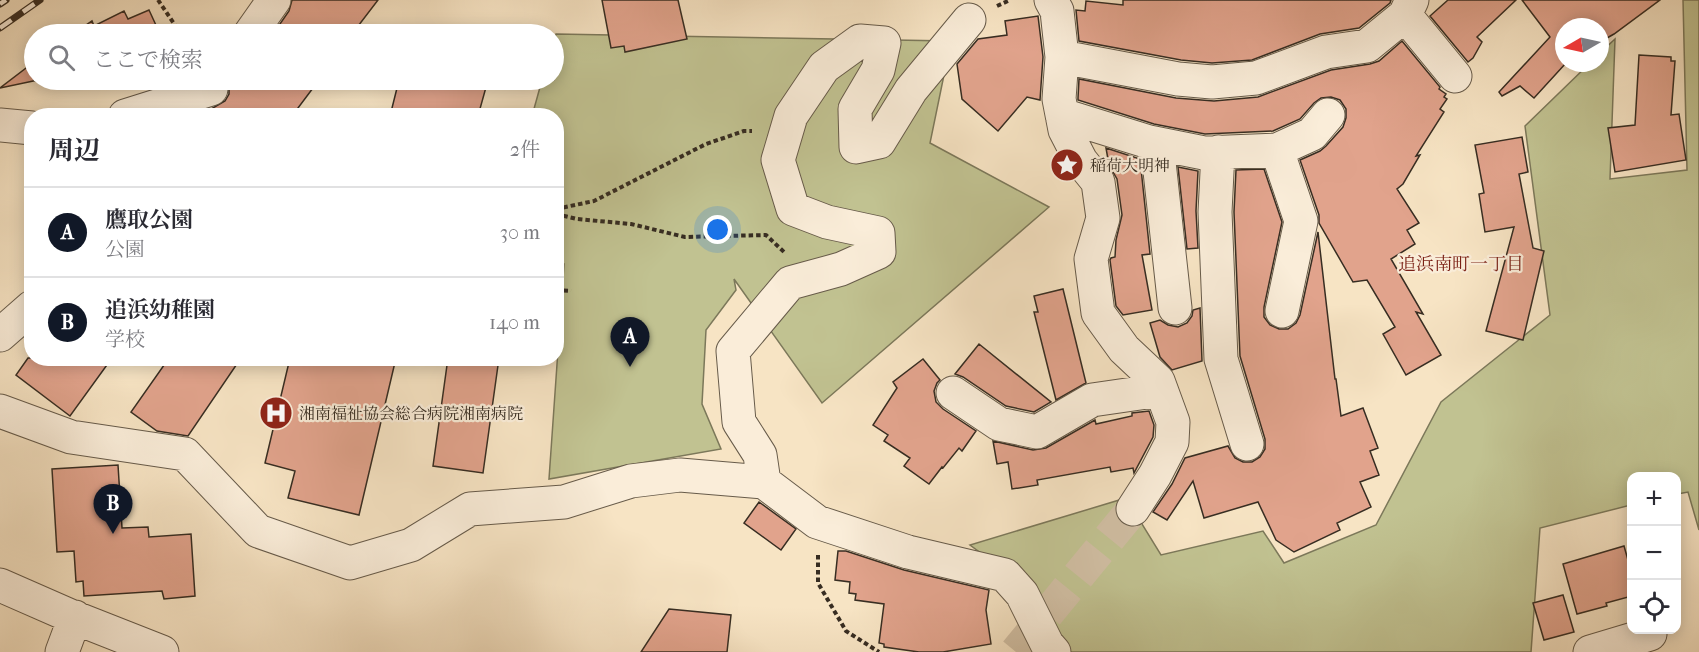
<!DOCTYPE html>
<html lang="ja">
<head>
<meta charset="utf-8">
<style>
  :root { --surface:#fff; --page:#f7f7f7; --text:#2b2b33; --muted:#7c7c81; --line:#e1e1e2; --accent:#111827 }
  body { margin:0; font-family:"IM FELL French Canon","Noto Serif JP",serif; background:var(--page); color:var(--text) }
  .controls { position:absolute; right:18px; bottom:18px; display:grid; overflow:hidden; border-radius:12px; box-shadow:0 3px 15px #0003 }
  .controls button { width:54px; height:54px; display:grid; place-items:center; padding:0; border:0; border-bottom:2px solid var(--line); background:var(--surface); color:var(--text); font:30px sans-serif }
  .compass { position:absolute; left:1555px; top:18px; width:54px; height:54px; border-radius:50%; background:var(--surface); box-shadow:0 3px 15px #0003; rotate:261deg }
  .you { position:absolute; left:718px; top:230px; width:21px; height:21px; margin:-15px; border:4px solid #fff; border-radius:50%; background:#1a73e8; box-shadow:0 0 0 9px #1a73e833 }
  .badge { display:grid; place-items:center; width:39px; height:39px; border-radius:50%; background:var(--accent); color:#fff; font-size:20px; font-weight:700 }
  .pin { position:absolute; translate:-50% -50px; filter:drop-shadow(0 2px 3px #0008) }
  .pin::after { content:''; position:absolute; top:32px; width:21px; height:18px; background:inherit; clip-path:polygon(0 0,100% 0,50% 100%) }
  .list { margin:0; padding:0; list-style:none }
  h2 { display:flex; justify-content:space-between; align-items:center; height:78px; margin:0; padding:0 24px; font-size:26px }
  h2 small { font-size:20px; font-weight:400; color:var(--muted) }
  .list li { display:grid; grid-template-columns:39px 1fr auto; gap:18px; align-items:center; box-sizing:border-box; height:90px; padding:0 24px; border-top:2px solid var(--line) }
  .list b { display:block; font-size:22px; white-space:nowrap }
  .list p { margin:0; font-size:20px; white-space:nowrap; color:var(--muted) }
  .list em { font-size:20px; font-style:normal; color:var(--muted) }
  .icon { flex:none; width:33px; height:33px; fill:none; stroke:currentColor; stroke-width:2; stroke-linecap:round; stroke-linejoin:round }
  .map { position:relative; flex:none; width:1699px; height:652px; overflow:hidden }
  .search { position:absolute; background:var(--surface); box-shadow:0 3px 15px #0003; left:24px; top:24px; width:540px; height:66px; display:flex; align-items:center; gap:15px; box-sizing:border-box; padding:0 21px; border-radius:33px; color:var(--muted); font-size:22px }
  .panel { position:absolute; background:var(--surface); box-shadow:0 3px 15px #0003; left:24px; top:108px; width:540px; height:258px; border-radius:24px }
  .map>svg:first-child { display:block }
</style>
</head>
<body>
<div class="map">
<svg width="1699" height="652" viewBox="0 0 1699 652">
  <rect width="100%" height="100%" fill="#f7e4c4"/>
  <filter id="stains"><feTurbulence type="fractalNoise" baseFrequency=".00333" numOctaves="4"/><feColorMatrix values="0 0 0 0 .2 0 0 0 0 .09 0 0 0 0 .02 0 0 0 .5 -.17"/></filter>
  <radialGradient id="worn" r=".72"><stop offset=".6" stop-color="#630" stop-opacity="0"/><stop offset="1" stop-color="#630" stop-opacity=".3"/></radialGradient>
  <path fill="#c1c291" stroke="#7c785a" stroke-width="1.5" d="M1683,0H1699V530L1688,492L1677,494L1676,476H1632L1631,505L1540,528L1531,652H1069L1031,590L970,545L1126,498L1161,555L1263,531L1284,563L1376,525L1441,402L1550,315L1525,126L1590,63H1600V53L1615,39L1610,179L1687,170Z
    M556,34L951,41L930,143L1049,207L822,403L734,279L736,290L706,330L702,404L721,449L549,479L564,264H556V116H532L542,80H554V41Z"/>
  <path fill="#e1a38c" stroke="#372d22" stroke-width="1.5" d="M292,0H378L352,34H273L289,11Z
    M602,0H678L687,39L625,52L624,46L611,48Z
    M1123,0H1391L1390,3L1359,28L1320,34L1252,60L1212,63L1181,60L1079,41L1076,10L1085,11L1086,1L1123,5Z
    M1448,0H1516L1477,37L1482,42L1473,58L1468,62L1430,16Z
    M1522,0H1660L1614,34L1600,42V27H1564V63H1566L1534,98L1520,86L1502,96L1499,92L1550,37Z
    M149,10L160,34H73L92,21L94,26L124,11L128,19Z
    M1038,16L1043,57L1040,100L1027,97L998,131L962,99L957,64L978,39L1007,35L1005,21Z
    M1402,41L1440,87L1439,89L1446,94L1444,97L1447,99L1440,109L1444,112L1416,156L1420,155L1403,184L1397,189L1419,223L1407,230L1415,244L1391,259L1423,314L1416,312L1441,355L1406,375L1383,334L1395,327L1367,280L1353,282L1319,223V215L1300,160L1320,151L1326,146L1343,127L1346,118V109L1340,100L1331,97L1321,98L1314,103L1300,119L1273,131L1205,134L1154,124L1078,100V98L1079,79L1176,98L1214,101L1258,97L1331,70L1370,64L1379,61Z
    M1639,55L1671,57V61H1675L1671,115L1679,114L1686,160L1615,172L1608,128L1635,125Z
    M34,62V80H38L0,88Z
    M233,80H319L292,116H206L211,109L225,101L229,94V84Z
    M399,80H488L478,116H390Z
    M1522,137L1528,172L1519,174L1533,248L1544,251L1523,340L1486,331L1514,227L1485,232L1479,194L1484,193L1475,145Z
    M1106,148L1140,159L1150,254L1142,255L1152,310L1123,315L1116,306L1110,260L1111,258L1115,257L1116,240L1122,215L1117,179L1109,165Z
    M1178,167L1198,171L1196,211L1198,248L1187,249Z
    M1264,169L1282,222L1264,307V317L1270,325L1279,329H1288L1296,323L1300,315L1318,232L1335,379H1336L1341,416L1363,408L1378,448L1370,451L1379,475L1360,482L1371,507L1337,523L1340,530L1294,552L1276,540L1258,502L1204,518L1193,481L1167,520L1153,512L1172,484L1185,458L1228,446L1235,458L1243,462H1252L1260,457L1265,449V439L1240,356L1234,212L1236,170Z
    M1063,289L1086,383L1056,400L1034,312H1038L1034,296Z
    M1200,308L1202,361L1172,370L1160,357L1150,323L1160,320L1168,325L1178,327L1187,323L1192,316L1193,310Z
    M979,344L1051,402L1034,412L1006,406L963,377L955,374Z
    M28,358H112L70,416L16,375Z
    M169,358H241L188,436L157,431L131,412Z
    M290,358H396L359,515L288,498L295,471L265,463Z
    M448,358H499L483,473L433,466Z
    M923,359L940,380L937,383L934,391L936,402L943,409L976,431L962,451L959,448L943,468L942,467L929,484L904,466L910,458L884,441L888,435L873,425L897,388L893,382Z
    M1149,411L1154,425L1153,437L1134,473L1133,468L1111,472L1110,467L1037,480L1038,485L1012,489L1008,462L997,464L993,441L1033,450L1046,448L1095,420L1096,424L1132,416V413Z
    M118,465L122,528L148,527L149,537L191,534L195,596L164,599L162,591L84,596L83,581L76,582L74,551L57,552L52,469Z
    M759,502L796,529L781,550L744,523Z
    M1624,546L1632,574V596L1606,603L1607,606L1577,614L1563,564Z
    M838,551H846L904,570L989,590L986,610L991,644L943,652H919L884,647V644L879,643L884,604L855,600L856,594L849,593L850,582L835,580Z
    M1563,595L1574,632L1544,640L1533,603Z
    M669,609L731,615L727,652H641Z"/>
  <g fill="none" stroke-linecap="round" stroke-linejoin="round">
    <path stroke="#d1bfa4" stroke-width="33" stroke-dasharray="33 16" stroke-linecap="butt" d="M1016,652L1133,509"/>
    <g stroke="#675b4a" stroke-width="35">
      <path id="minor" d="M1051,0L1057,11L1062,57L1059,99L1065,130L1081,161L1098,182L1103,218L1091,259L1098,313L1124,349L1158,381L1173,422L1172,442L1155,475L1133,509
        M1405,15L1455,76
        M250,34L274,0
        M1062,57L1178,79L1212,82L1256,78L1326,52L1367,46L1405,15L1412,0
        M1062,115L1149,142L1204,153L1277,150L1312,134L1328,115
        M125,116L211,89
        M0,125L32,128
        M1157,144L1175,308
        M1277,150L1301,221L1282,311
        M1218,152L1215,212L1221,359L1247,444
        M0,335L32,307
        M953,393L999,424L1037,432L1092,400L1161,390
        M0,411L71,437L185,454L258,531L350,563L411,545L470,509L564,502L631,481L680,475L764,482L817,522L908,552L1005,575L1022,594L1047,644L1054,652
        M764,482L760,455L739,422L733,351L790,283L841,269L879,252L878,233L827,222L793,209L778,160L791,116L824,67L860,41L884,43L878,70L855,109L856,147L879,142L911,90L969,20
        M0,585L73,617L162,652
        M62,652L75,617
        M1590,652L1650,634"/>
    </g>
    <path stroke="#372d22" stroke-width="4" stroke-dasharray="4.5 3" stroke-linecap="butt" d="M158,0L181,34
      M997,6L1010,0
      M556,209L594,201L706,144L744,131H752
      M556,214L577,219L631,224L685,237L766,235L784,252
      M556,290L571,291
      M818,555V583L846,631L879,652"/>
    <use href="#minor" stroke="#faedd9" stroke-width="33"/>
    <g stroke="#372d22" stroke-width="7">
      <path id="rail" d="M0,4L6,0
        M0,28L40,0"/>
    </g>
    <use href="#rail" stroke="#faedd9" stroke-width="4.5" stroke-dasharray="14" stroke-linecap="butt"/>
  </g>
  <defs>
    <g id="sight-disc" transform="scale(1.725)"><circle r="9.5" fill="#8f2418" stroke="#faedd9"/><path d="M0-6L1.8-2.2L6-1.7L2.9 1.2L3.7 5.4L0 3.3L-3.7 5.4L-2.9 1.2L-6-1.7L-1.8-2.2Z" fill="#fff"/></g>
    <g id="hospital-disc" transform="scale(1.725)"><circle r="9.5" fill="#8f2418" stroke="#faedd9"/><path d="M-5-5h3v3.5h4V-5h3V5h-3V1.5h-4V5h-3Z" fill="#fff"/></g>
  </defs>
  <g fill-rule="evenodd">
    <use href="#sight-disc" x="1067" y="165"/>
    <use href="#hospital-disc" x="276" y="413"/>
  </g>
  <g text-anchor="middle" stroke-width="4.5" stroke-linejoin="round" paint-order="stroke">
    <g font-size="16" fill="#372d22" stroke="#faedd9" text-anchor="start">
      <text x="1090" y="171">稲荷大明神</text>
      <text x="299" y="419">湘南福祉協会総合病院湘南病院</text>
    </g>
    <g font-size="18" fill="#7a1f14" stroke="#faedd9">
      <text x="1461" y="270">追浜南町一丁目</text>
    </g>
  </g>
  <rect width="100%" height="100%" filter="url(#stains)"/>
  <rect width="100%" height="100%" fill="url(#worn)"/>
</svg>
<div class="controls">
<button>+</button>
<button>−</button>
<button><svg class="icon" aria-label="locate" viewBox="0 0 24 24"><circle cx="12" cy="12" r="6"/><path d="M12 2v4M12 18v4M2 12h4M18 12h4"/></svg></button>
</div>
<svg class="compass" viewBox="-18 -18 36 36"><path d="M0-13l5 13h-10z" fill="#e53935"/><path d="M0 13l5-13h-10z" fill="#7c7c81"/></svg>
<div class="you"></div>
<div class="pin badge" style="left:630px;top:367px">A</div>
<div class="pin badge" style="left:113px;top:534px">B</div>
<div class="search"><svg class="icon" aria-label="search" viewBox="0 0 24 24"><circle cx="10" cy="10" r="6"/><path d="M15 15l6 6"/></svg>ここで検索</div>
<section class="panel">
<h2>周辺<small>2件</small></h2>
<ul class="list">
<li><span class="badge">A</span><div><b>鷹取公園</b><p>公園</p></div><em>30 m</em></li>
<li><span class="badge">B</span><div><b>追浜幼稚園</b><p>学校</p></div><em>140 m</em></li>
</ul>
</section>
</div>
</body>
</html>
